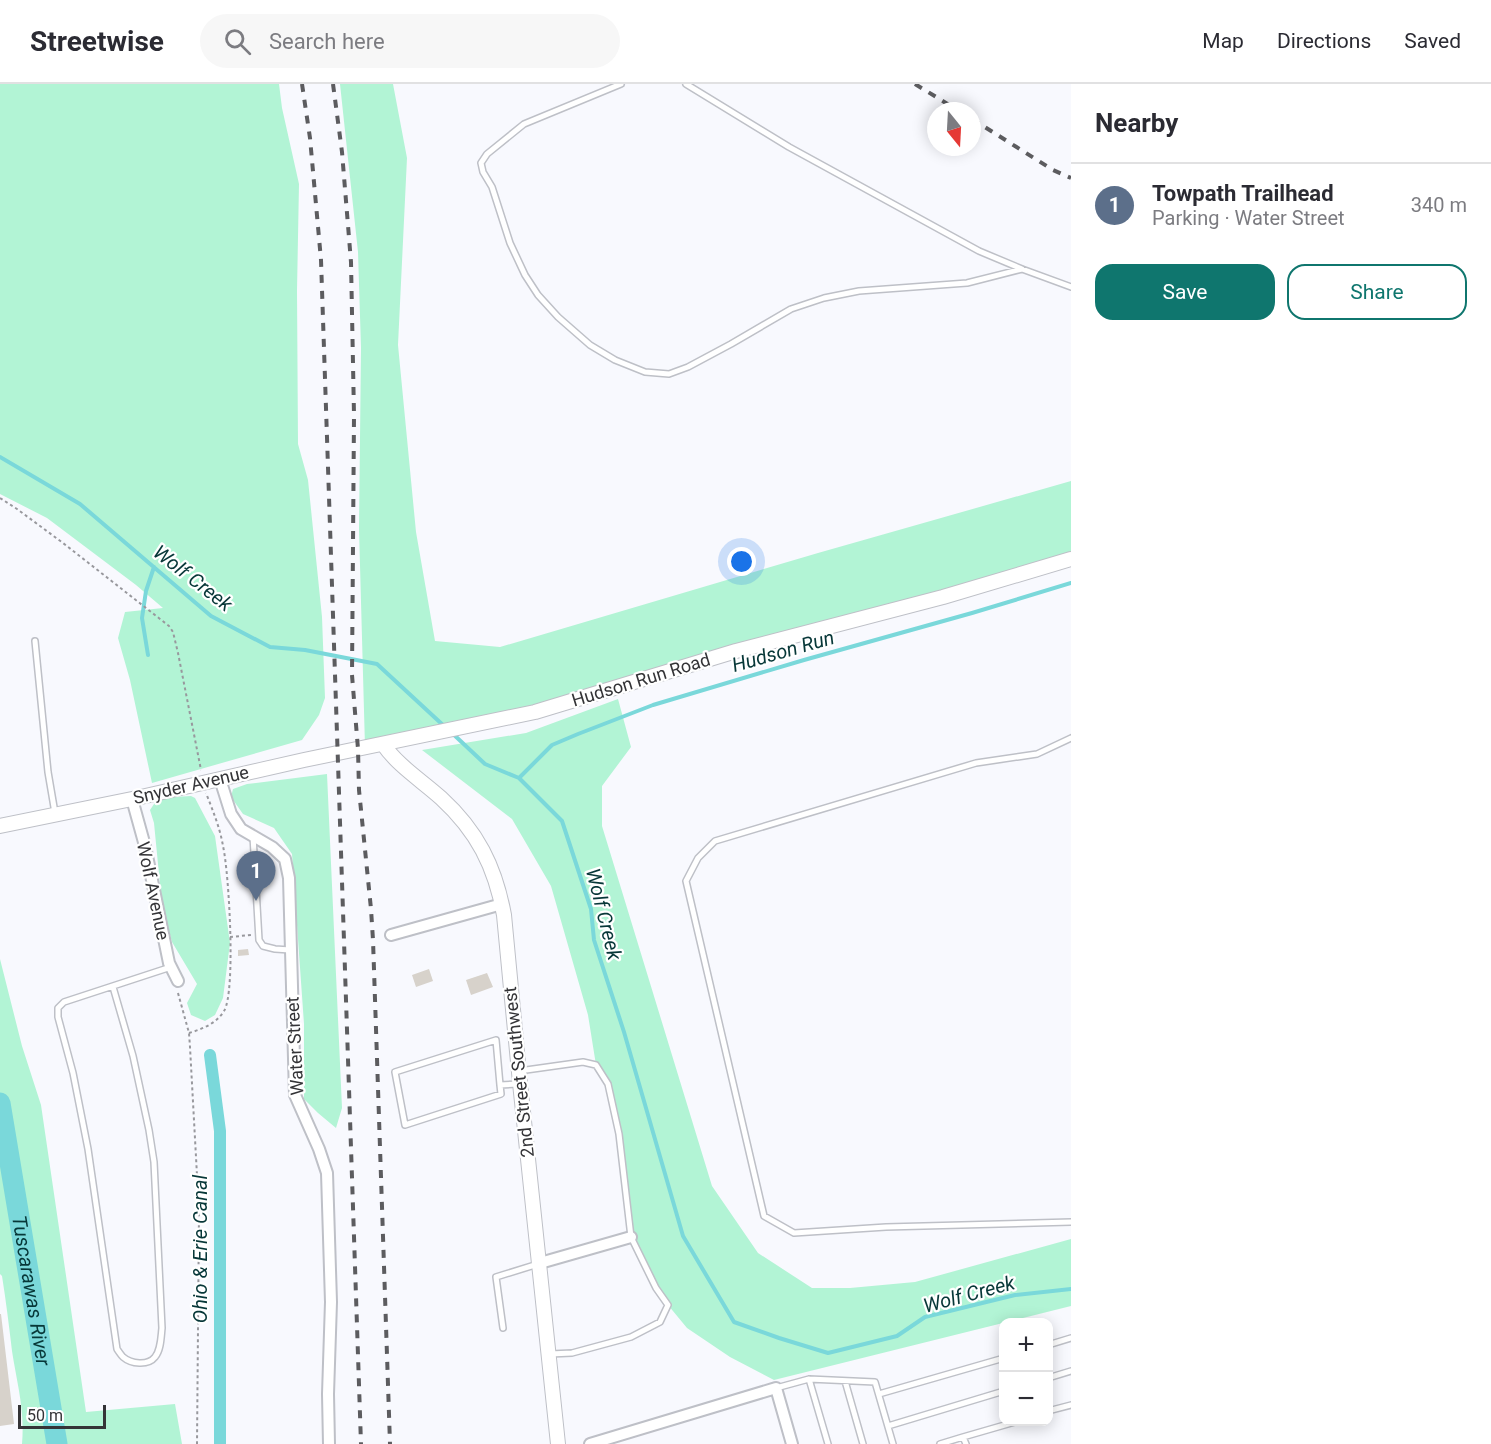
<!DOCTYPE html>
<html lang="en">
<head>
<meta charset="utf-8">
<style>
  :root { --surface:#fff; --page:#f7f7f7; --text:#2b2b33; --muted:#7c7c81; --line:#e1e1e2; --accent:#0f766e }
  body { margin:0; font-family:Roboto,sans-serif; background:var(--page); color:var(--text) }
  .controls { position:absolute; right:18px; bottom:18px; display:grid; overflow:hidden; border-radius:12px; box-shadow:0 3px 15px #0003 }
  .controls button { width:54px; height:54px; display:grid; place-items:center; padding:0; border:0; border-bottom:2px solid var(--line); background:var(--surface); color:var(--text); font:30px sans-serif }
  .compass { position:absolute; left:927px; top:18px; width:54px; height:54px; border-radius:50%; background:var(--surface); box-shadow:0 3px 15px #0003; rotate:162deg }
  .scale { position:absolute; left:18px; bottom:15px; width:88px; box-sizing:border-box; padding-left:6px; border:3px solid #343437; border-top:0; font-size:16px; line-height:21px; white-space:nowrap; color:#343437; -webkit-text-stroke:4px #fff; paint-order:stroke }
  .you { position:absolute; left:742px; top:478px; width:21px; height:21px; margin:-15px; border:4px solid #fff; border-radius:50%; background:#1a73e8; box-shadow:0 0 0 9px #1a73e833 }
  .badge { display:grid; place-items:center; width:39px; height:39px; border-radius:50%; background:var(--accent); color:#fff; font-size:20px; font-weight:700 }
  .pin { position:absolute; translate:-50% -50px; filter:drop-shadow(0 2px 3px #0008) }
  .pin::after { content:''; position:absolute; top:32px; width:21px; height:18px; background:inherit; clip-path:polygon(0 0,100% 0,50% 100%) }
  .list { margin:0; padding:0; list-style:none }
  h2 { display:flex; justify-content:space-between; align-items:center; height:78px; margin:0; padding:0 24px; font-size:26px }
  h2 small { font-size:20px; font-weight:400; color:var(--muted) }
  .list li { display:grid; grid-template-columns:39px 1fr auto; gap:18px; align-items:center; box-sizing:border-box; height:84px; padding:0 24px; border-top:2px solid var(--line) }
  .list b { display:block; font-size:22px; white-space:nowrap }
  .list p { margin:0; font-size:20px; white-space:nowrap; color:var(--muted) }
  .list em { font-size:20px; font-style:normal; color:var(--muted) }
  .actions { display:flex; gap:12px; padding:18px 24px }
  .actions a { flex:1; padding:14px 0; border:2px solid var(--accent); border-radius:18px; text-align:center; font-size:21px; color:var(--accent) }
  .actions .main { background:var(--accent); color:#fff }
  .icon { flex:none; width:33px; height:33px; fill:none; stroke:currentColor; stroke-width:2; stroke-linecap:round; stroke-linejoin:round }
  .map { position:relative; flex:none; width:1071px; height:1360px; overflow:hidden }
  header { display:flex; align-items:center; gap:36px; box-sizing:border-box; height:84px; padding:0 30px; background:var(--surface); border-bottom:2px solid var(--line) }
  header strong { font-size:28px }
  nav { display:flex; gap:33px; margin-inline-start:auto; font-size:21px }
  .search { width:420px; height:54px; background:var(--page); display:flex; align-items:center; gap:15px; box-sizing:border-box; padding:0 21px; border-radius:33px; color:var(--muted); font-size:22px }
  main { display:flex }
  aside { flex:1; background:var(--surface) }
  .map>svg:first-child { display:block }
</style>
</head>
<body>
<header>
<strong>Streetwise</strong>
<div class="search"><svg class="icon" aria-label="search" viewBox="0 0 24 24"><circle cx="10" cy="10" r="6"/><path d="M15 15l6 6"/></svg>Search here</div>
<nav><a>Map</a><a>Directions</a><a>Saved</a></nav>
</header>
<main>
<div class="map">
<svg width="1071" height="1360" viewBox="0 0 1071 1360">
  <rect width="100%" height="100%" fill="#f8f9fe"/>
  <path fill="#b2f4d5" d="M0,0H279L282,24L299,100L297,207L298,360L308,396L322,533L325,614L319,631L302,656L152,699L130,596L118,554L125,528L163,524L136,501L47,434L0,410Z
    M340,0H393L407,74L398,261L416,448L435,557L500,563L818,469L1071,397V475L559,621L365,663L359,445L361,264L358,168Z
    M618,615L631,663L602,702V742L712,1102L758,1169L812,1204H850L915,1198L1071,1155V1222L774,1296L730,1273L687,1244L668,1221L631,1153L611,1012L596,981L588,931L551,802L512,735L422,666L526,649Z
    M327,690L342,1024L336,1044L318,1029L304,1015V940L292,770L274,744L243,730L231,713L233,705L247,700Z
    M191,712L195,714L215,752L230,859L223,914L215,931L205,937L191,931L187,919L197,900L172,858L162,821L154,739L150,726L158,714Z
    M0,875L22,962L41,1021L86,1328L175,1320L182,1360H22C25,1325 17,1300 12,1267C9,1242 6,1217 2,1192L0,1190Z"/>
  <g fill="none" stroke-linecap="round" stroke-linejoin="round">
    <path stroke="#7ad8da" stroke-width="4" d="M0,373L80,420L211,532L270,563L305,566L377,580L444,642
      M148,571L142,534L146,507L154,483
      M452,649L485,680L519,694L562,737L591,825L594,856L624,948L683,1152L734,1238L779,1254L828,1269L897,1252L925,1233L1015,1211L1071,1205
      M519,694L552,661L578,650L653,621L804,576L972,529L1071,499"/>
    <path stroke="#7ad8da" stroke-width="12" d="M210,971L220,1047V1360"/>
    <path stroke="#7ad8da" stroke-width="21" id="s1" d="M0,1019L57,1360"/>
  </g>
  <path fill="#d7d2cb" d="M248,865L249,871L238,872V866Z
    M429,885L433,897L416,903L412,891Z
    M487,889L493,903L471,911L466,896Z
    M0,1230H1L14,1340L0,1342Z"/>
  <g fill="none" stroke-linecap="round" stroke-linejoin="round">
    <g stroke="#bec0c7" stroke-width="8">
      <path id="lane" d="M621,0L524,40L487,70L481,79L483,88L492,103L510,159L525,191L538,211L558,233L590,261L615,276L645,288L669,290L688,283L731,260L791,225L824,214L859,207L967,199L1022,185
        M686,0L789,63L979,167L1022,185L1071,203
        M35,557L48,688L55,729
        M1071,654L1037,670L976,679L715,757L698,774L686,797L764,1132L794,1149L886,1143L1071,1138
        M253,752L259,856L263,862L275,865L290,866
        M113,903L133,972L149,1046L154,1078L162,1244C161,1253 161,1266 155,1273C148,1282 131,1280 123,1273C121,1271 119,1268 117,1265L88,1065L73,989L58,933V924L64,918L171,883
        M519,987L583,978L596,981L608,1000L619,1050L631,1153L656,1204L668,1221L660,1238L631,1253L572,1269L550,1270
        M500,1001L496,956L395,988L405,1041L501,1010L500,1001L518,1000
        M503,1244L496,1193L538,1180
        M1048,1261L1071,1254
        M1048,1294L1071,1287
        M809,1295L828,1360
        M845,1297L863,1360
        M776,1304L809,1295L875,1298L893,1360
        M879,1310L1004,1274
        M1048,1327L1071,1321
        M888,1342L1004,1307
        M963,1353L1015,1338
        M940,1360L963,1353L966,1360"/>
    </g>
    <g stroke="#bec0c7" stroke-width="14">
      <path id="street" d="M220,695L231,730L241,745L272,763L285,775L289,794L295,1011L319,1065L327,1089L331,1218L328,1310L329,1360
        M132,715L145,762L169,879L178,897
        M391,851L502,820
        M540,1179L631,1153
        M590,1360L776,1304L792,1360"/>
    </g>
    <g stroke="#bec0c7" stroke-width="16">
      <path id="secondary" d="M383,660C398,682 421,696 441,714C477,747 495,782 504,831L520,999L558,1360
        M0,742L132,715L304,676L535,628L736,567L943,513L1071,475"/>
    </g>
    <path stroke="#98989d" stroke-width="2" stroke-dasharray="3 3" stroke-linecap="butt" d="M0,414L17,425L63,459L169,542L173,548L178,569L201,686
      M230,853L251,851
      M178,909L189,949L190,963L199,1128L197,1360
      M189,949C202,945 216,940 224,927C236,908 229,788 223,762C220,744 213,727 206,709"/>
    <use href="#lane" stroke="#fff" stroke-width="5"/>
    <use href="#street" stroke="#fff" stroke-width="10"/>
    <use href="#secondary" stroke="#fff" stroke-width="14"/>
    <path stroke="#5c5c5f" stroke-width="4" stroke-dasharray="8 8" stroke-linecap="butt" d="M302,0L310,54L321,176L361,1360
      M333,0L342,68L351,178L354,331L352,591L358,665L359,706L371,825L373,856L390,1360
      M915,0L959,27
      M972,35L1053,86L1071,94"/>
  </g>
  <g text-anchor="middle" stroke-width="4.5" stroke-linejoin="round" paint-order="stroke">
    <g font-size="18" fill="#343437" stroke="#fff">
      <text transform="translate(641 596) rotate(-17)" y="6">Hudson Run Road</text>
      <text transform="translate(191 701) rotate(-13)" y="6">Snyder Avenue</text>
      <text transform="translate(153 807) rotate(78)" y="6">Wolf Avenue</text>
      <text transform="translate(295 962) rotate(-93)" y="6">Water Street</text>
      <text transform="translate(519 988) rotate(-96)" y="6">2nd Street Southwest</text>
    </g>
    <g font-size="20" font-style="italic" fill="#073738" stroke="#fff">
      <text transform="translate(193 494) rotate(38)" y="7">Wolf Creek</text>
      <text transform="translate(783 567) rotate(-16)" y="7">Hudson Run</text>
      <text transform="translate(604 830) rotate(76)" y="7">Wolf Creek</text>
      <text transform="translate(200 1165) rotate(-90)" y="7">Ohio &amp; Erie Canal</text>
      <text dy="7" stroke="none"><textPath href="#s1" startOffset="190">Tuscarawas River</textPath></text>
      <text transform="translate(969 1210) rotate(-15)" y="7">Wolf Creek</text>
    </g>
  </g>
</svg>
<div class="controls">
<button>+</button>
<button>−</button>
</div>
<svg class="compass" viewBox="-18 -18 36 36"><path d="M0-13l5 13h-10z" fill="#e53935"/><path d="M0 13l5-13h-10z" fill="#7c7c81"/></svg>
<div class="scale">50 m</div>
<div class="you"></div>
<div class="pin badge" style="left:256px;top:817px;background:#5c6f8a">1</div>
</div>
<aside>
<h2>Nearby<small></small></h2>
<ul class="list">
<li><span class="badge" style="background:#5c6f8a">1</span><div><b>Towpath Trailhead</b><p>Parking · Water Street</p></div><em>340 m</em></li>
</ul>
<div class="actions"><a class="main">Save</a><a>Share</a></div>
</aside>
</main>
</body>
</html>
